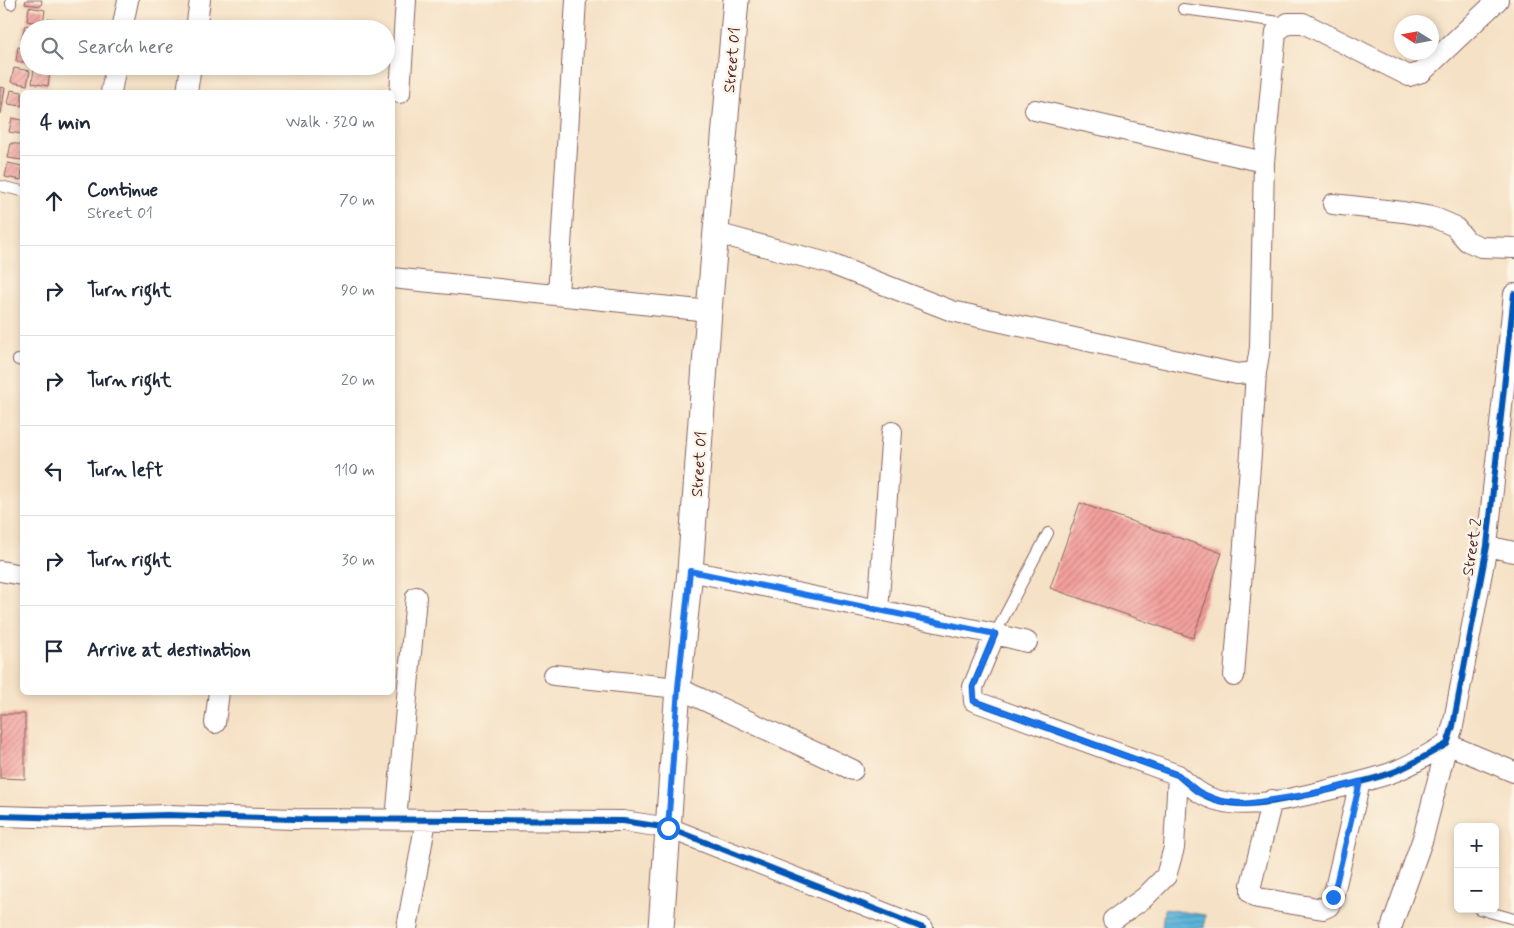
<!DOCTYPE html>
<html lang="en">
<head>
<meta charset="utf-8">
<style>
  :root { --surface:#fff; --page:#f6f6f7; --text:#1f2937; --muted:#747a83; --line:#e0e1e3 }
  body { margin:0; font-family:Mynerve,sans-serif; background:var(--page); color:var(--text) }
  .controls { position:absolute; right:15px; bottom:15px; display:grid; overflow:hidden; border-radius:8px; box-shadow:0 2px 8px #0003 }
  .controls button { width:45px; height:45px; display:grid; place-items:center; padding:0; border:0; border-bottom:1px solid var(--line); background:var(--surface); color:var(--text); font:25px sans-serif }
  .compass { position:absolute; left:1394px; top:15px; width:45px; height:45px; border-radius:50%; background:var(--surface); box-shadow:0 2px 8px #0003; rotate:281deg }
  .stop { position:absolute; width:15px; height:15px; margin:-11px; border:4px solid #1a73e8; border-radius:50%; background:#fff }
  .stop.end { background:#1a73e8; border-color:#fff; box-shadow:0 1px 5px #0008 }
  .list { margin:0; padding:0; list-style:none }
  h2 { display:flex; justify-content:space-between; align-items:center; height:65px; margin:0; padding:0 20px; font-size:21px }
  h2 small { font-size:16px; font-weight:400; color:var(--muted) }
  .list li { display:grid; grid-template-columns:32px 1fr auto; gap:15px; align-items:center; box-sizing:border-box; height:90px; padding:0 20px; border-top:1px solid var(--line) }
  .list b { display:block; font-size:19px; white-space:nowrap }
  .list p { margin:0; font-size:16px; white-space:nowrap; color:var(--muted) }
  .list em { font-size:16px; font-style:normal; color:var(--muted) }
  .icon { flex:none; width:28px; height:28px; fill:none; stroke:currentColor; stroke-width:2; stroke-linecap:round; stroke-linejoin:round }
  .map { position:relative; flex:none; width:1514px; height:928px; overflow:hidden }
  .search { position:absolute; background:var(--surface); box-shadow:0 2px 8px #0003; left:20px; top:20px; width:375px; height:55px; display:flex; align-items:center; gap:12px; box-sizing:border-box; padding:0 18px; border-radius:28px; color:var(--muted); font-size:19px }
  .panel { position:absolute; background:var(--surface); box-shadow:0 2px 8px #0003; left:20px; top:90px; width:375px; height:605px; border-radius:8px }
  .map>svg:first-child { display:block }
</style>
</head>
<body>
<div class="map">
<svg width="1514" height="928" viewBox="0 0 1514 928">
  <defs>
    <pattern id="water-rules" width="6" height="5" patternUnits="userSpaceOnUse" patternTransform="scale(1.25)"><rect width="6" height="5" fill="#5bb4d9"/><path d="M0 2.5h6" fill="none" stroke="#4d92b0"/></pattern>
    <pattern id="building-hatch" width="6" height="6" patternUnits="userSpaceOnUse" patternTransform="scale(1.25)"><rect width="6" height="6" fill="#f3a09d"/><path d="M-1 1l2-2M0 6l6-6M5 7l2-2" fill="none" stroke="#c78280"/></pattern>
  </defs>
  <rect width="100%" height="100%" fill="#fcf5e5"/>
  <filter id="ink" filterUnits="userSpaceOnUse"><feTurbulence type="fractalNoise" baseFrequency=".02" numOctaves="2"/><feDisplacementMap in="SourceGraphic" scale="10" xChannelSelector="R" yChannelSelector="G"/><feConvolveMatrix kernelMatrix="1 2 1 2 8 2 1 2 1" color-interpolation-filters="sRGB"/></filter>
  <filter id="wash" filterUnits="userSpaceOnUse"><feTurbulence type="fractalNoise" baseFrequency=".0096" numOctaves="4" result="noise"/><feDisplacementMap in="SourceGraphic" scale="20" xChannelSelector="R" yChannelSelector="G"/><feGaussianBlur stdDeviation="1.12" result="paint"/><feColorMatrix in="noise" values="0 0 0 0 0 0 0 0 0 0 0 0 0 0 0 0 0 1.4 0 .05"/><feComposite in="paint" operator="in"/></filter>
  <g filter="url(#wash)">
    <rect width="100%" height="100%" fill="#f5e1c5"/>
    <path fill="url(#water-rules)" stroke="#526a82" d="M1164,909L1205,915L1204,928H1162Z"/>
    <g id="blocks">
      <path fill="url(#building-hatch)" d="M26,0H42L41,6L25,4Z
        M29,7L45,10L43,24L27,21Z
        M48,19L63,22L62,29H46Z
        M25,25L38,28L29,29V41L22,39Z
        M18,47L29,49V63L16,61Z
        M14,68L30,71L27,85L11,82Z
        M34,69L50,72L48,86L32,83Z
        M0,87L5,88L1,114H0Z
        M11,90L22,92V106L8,104Z
        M12,118L22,120V134L9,132Z
        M11,143L22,145V160L8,158Z
        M8,163L22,166L21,180L5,177Z
        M1080,503L1222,553L1193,638L1050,588Z
        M0,714H25V779L0,778Z"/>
    </g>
  </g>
  <g filter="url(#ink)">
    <use href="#blocks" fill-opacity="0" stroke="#866361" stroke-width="1"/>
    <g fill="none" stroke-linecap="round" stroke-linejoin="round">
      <g stroke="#866361" stroke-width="12">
        <path id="service" d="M11,4V0
          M1183,9L1287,23
          M0,186L22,191
          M18,360L22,361
          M995,634L1048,533
          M1479,909L1514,919"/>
      </g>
      <g stroke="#866361" stroke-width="22">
        <path id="minor" d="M122,29L128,0
          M196,29L200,0
          M111,92L116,66
          M187,92L191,66
          M400,93L406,0
          M1035,110L1264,162
          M1333,204L1403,212L1433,217L1454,226L1467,241L1481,247L1514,248
          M716,233L831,264L952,311L1237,374L1256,372
          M392,278L709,311
          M558,295L576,0
          M1487,546L1514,552
          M0,571L22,575
          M690,571L995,634L1027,642
          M878,610L892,432
          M995,634L973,687L974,701L1178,775C1191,787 1202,797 1220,801C1253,810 1307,795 1341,787C1359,782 1379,778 1396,771C1414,764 1430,753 1447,744L1453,726L1487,546L1514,294
          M554,675L678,688L853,770
          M1234,676L1251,453L1256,372L1260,348L1264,162L1276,32L1288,23H1303L1409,76L1422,72L1498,0
          M215,723L219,692
          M1272,800L1251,885V893L1258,898L1323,909L1329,906L1333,897L1360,782
          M0,816L70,818L168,815L294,819L623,821L669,828L923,928
          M396,820L416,597
          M1113,920L1144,898L1166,876L1174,848L1178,775
          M407,928L426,820
          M1391,928L1423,838L1447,744L1514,772"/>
      </g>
      <g stroke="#866361" stroke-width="27">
        <path id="tertiary" d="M661,928L678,688L690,571L709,311L736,0"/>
      </g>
      <use href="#service" stroke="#fff" stroke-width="10"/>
      <use href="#minor" stroke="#fff" stroke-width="20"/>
      <use href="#tertiary" stroke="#fff" stroke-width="25"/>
      <g stroke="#fcf5e5" stroke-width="9">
        <path id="cycleway" d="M995,634L973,687L974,701L1178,775C1191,787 1202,797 1220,801C1253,810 1307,795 1341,787C1359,782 1379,778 1396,771C1414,764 1430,753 1447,744L1453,726L1487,546L1514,294
          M0,816L70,818L168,815L294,819L623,821L669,828L923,928"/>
      </g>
      <use href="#cycleway" stroke="#0057b8" stroke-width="6"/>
    </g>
  </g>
  <g fill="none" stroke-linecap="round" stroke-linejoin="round" filter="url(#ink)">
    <path stroke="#1a73e8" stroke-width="6" d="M668,828L678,688L690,571L995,634L973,687L974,701L1178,775L1198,792L1220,801L1246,804L1311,794L1360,782L1333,897"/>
  </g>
  <g text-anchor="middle" stroke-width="5" stroke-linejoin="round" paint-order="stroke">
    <g font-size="16" fill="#4a1f2b" stroke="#fcf5e5">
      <text transform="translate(731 60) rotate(-85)" y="6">Street 01</text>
      <text transform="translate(698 464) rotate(-86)" y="6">Street 01</text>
      <text transform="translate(1471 547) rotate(-81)" y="6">Street 2</text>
    </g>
  </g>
</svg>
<div class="controls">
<button>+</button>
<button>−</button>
</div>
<svg class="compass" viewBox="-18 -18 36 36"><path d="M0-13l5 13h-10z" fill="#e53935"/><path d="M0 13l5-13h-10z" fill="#747a83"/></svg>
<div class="stop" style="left:668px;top:828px"></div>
<div class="stop end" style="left:1333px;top:897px"></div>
<div class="search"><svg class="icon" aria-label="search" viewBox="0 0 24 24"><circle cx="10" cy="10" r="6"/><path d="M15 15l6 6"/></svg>Search here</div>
<section class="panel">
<h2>4 min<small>Walk · 320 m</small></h2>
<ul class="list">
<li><svg class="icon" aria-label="ahead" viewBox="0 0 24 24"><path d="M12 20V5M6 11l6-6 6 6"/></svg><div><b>Continue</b><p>Street 01</p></div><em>70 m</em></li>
<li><svg class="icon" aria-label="right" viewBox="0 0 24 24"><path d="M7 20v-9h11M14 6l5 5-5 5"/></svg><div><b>Turn right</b></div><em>90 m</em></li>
<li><svg class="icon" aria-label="right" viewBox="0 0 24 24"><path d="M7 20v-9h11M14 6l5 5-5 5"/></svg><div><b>Turn right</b></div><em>20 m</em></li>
<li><svg class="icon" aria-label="left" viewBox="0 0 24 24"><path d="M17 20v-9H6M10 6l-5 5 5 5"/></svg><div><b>Turn left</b></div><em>110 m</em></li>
<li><svg class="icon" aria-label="right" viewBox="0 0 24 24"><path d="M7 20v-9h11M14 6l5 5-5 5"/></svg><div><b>Turn right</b></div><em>30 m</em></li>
<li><svg class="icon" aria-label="arrive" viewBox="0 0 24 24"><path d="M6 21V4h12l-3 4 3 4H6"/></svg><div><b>Arrive at destination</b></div></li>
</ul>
</section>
</div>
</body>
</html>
